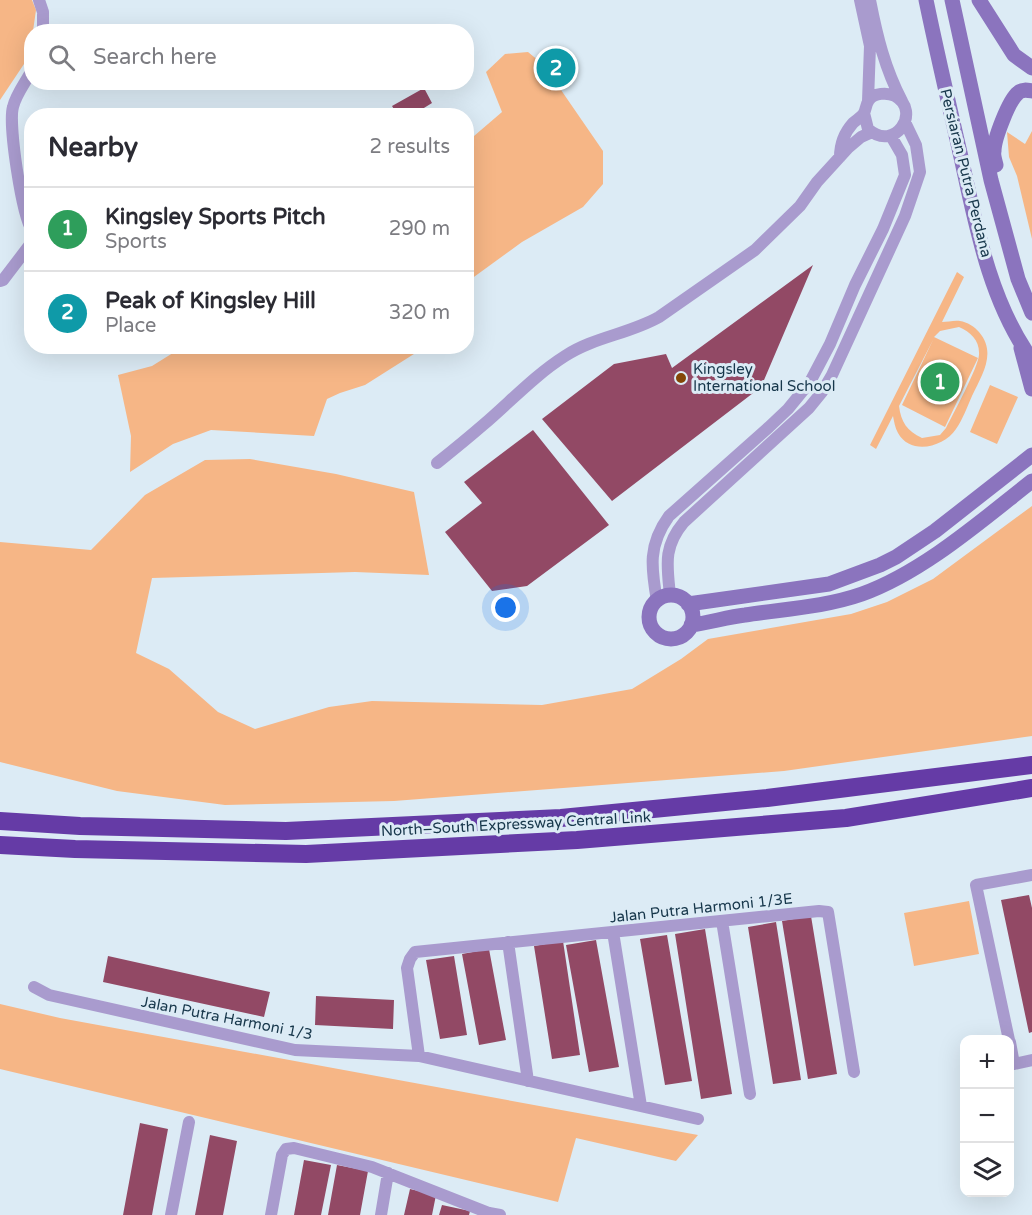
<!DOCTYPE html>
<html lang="en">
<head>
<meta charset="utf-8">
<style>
  :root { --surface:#fff; --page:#f2f2f3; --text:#2b2b33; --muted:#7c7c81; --line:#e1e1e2; --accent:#844607 }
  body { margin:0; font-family:"Varela Round",sans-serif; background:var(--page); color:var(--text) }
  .controls { position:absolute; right:18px; bottom:18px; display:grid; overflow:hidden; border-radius:12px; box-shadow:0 6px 24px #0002 }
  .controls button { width:54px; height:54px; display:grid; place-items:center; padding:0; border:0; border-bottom:2px solid var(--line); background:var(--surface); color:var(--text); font:30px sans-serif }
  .you { position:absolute; left:506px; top:608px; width:21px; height:21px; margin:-15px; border:4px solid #fff; border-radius:50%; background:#1a73e8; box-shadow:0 0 0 9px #1a73e833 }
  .badge { display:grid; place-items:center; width:39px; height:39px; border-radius:50%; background:var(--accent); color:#fff; font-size:20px; font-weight:700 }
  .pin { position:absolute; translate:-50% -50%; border:3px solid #fff; box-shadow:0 2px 6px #0006 }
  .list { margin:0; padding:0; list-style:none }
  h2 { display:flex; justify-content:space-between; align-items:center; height:78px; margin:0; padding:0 24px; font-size:26px }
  h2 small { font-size:20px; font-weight:400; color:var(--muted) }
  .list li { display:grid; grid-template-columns:39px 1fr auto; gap:18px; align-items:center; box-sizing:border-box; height:84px; padding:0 24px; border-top:2px solid var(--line) }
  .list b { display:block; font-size:22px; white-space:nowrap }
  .list p { margin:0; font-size:20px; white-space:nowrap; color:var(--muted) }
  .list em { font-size:20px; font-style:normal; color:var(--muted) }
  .icon { flex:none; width:33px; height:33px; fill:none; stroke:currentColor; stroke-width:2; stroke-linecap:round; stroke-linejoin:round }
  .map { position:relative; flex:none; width:1032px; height:1215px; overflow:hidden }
  .search { position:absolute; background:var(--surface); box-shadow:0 6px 24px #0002; left:24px; top:24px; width:450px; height:66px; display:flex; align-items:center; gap:15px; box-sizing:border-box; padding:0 21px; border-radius:24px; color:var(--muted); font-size:22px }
  .panel { position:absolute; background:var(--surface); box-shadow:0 6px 24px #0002; left:24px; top:108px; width:450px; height:246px; border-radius:24px }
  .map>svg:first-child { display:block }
</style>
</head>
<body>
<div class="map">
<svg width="1032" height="1215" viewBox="0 0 1032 1215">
  <rect width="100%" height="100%" fill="#dcebf5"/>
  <path fill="#f6b686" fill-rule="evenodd" d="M0,0H32L36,10L33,31L32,32L30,55L0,100Z
    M528,52L545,66L548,79L561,90L603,151V184L583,207L522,242L467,282V142L502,112L486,72L505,54Z
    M1032,131V239L1017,176L1009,157L1007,132L1025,144Z
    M957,272L964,277L942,322C947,322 955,320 960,321C967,322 975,327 979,332C997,353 982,375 972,396C967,407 963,419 956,429C944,447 911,456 898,433C895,428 894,421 893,416L876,449L870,445ZM959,327C971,332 980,341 979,355C978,368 953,414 946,428L940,435L922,438C907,431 901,422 899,406L933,340L902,405L945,427L978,358L934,337L940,331Z
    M184,346H425V347L365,385L340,393L327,399L314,436L211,430L173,444L130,472L131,436L118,375L152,366Z
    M990,385L1018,397L997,444L970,432Z
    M250,459L336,474L414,492L429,575L355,572L152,578L136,653L169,669L218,712L255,729L329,707L372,701L542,705L632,689L681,659L708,639L851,614L887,602L933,579L1032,506V736L784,771L394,801L225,805L117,791L0,762V542L91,550L145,495L205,460Z
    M969,901L979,954L914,966L904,913Z
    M0,1004L60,1018L698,1135L676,1161L576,1138L558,1202L0,1069Z"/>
  <path fill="#924965" d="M424,88L432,103L411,116H398L392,106Z
    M813,265L761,387L612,501L542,419L614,364L666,354L672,368Z
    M533,430L609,525L527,586L492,591L445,532L482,503L464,482Z
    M1029,895L1032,908V1032L1029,1033L1001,900Z
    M811,916L837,1074L808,1079L782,921Z
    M776,922L801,1080L773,1084L748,927Z
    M705,929L732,1094L701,1099L675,934Z
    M667,935L692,1081L665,1085L640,939Z
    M596,940L619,1067L589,1072L566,945Z
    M563,941L580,1055L552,1059L534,946Z
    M489,949L506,1040L479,1045L462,954Z
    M108,956L270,992L264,1017L103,982Z
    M454,956L467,1035L440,1039L426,960Z
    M316,996L394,1000L393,1029L315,1025Z
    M140,1123L168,1129L154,1204L152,1215H123Z
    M210,1135L237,1141L223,1215H195Z
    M304,1160L331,1165L321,1215H294Z
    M337,1165L368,1171L360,1215H328Z
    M410,1189L436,1195L432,1215H404Z
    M442,1205L470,1211L469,1215H439Z"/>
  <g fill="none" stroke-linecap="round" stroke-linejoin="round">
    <path stroke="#a99bce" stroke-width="12" d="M39,0L43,12V32
      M860,0L870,46L868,101
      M870,0C877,36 885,69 902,101
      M32,70C26,82 16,94 13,107C8,124 22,216 32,230
      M840,157C840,143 844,133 853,123C856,120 862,117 864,113C866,109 866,104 869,100C874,93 887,92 895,96C922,111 895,153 868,129L864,113
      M0,281L3,280L32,242
      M437,463C452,451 468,438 483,425C510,402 535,375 565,356C594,337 629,334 659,317L755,250L800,206L817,182L848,148L861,137L872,132
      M670,595C667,565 663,547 684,522L809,408L822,392L832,375L905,216L920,172L916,145L905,122
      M657,601C651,567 648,545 669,516L769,427L788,409L810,382L830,344L855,285L883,229L905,175L902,155L891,136
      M722,921L750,1094
      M613,932L641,1106
      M508,942L528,1081
      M34,987L49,995L295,1050L419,1056L698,1119
      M1009,1040L976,885L1032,875
      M1010,1042L1014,1064L1032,1060
      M419,1056L407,968L410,959L415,952L819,911L828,912L854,1072
      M171,1215L189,1122
      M271,1215L282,1155L286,1149L294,1148L372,1167L489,1213L500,1215
      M381,1215L388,1173"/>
    <path stroke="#8b74be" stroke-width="15" d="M926,0C937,53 949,105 961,157C976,226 990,302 1032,360
      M952,0L991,180L1018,279L1032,313
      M979,0L1014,55L1032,68
      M996,165C995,161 993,155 994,151C994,139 1009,100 1018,93C1022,89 1027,90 1032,91
      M1021,348L1032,389
      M649 617a22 22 0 1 1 44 0a22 22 0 1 1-44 0Z
      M688,604L829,584L880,565L896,557L935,531L1032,455
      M691,625C709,623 727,617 745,615C784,609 825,607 862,594C923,572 981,521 1032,481"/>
    <path stroke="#653ba6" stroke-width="18" d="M0,821L80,826L286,831L561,818L767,798L1032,765
      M0,845L75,849L306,854L577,840L846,818L1032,788"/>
  </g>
  <circle fill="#844607" stroke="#dcebf5" stroke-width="2" cx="681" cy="378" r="6"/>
  <g text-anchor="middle" stroke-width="6" stroke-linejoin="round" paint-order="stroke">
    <g font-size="15" fill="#17374b" stroke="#dcebf5">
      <text transform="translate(966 173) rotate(76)" y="5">Persiaran Putra Perdana</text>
      <text transform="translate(516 824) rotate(-3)" y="5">North–South Expressway Central Link</text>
      <text transform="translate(701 908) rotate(-6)" y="5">Jalan Putra Harmoni 1/3E</text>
      <text transform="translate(227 1018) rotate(11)" y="5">Jalan Putra Harmoni 1/3</text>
    </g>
    <g font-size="15" fill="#17374b" stroke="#dcebf5" text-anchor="start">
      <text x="693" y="374">Kingsley<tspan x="693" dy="17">International School</tspan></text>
    </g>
  </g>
</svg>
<div class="controls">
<button>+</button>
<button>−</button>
<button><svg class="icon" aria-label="layers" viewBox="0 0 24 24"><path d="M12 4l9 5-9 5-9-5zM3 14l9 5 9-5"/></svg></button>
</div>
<div class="you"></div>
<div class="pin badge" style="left:940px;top:382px;background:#2e9e5b">1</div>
<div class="pin badge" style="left:556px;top:68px;background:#0f9aa8">2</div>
<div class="search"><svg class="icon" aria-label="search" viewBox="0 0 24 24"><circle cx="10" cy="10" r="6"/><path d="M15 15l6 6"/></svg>Search here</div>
<section class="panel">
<h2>Nearby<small>2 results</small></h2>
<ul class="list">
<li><span class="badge" style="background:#2e9e5b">1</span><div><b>Kingsley Sports Pitch</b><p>Sports</p></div><em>290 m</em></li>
<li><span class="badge" style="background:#0f9aa8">2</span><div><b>Peak of Kingsley Hill</b><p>Place</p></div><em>320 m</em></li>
</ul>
</section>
</div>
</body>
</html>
